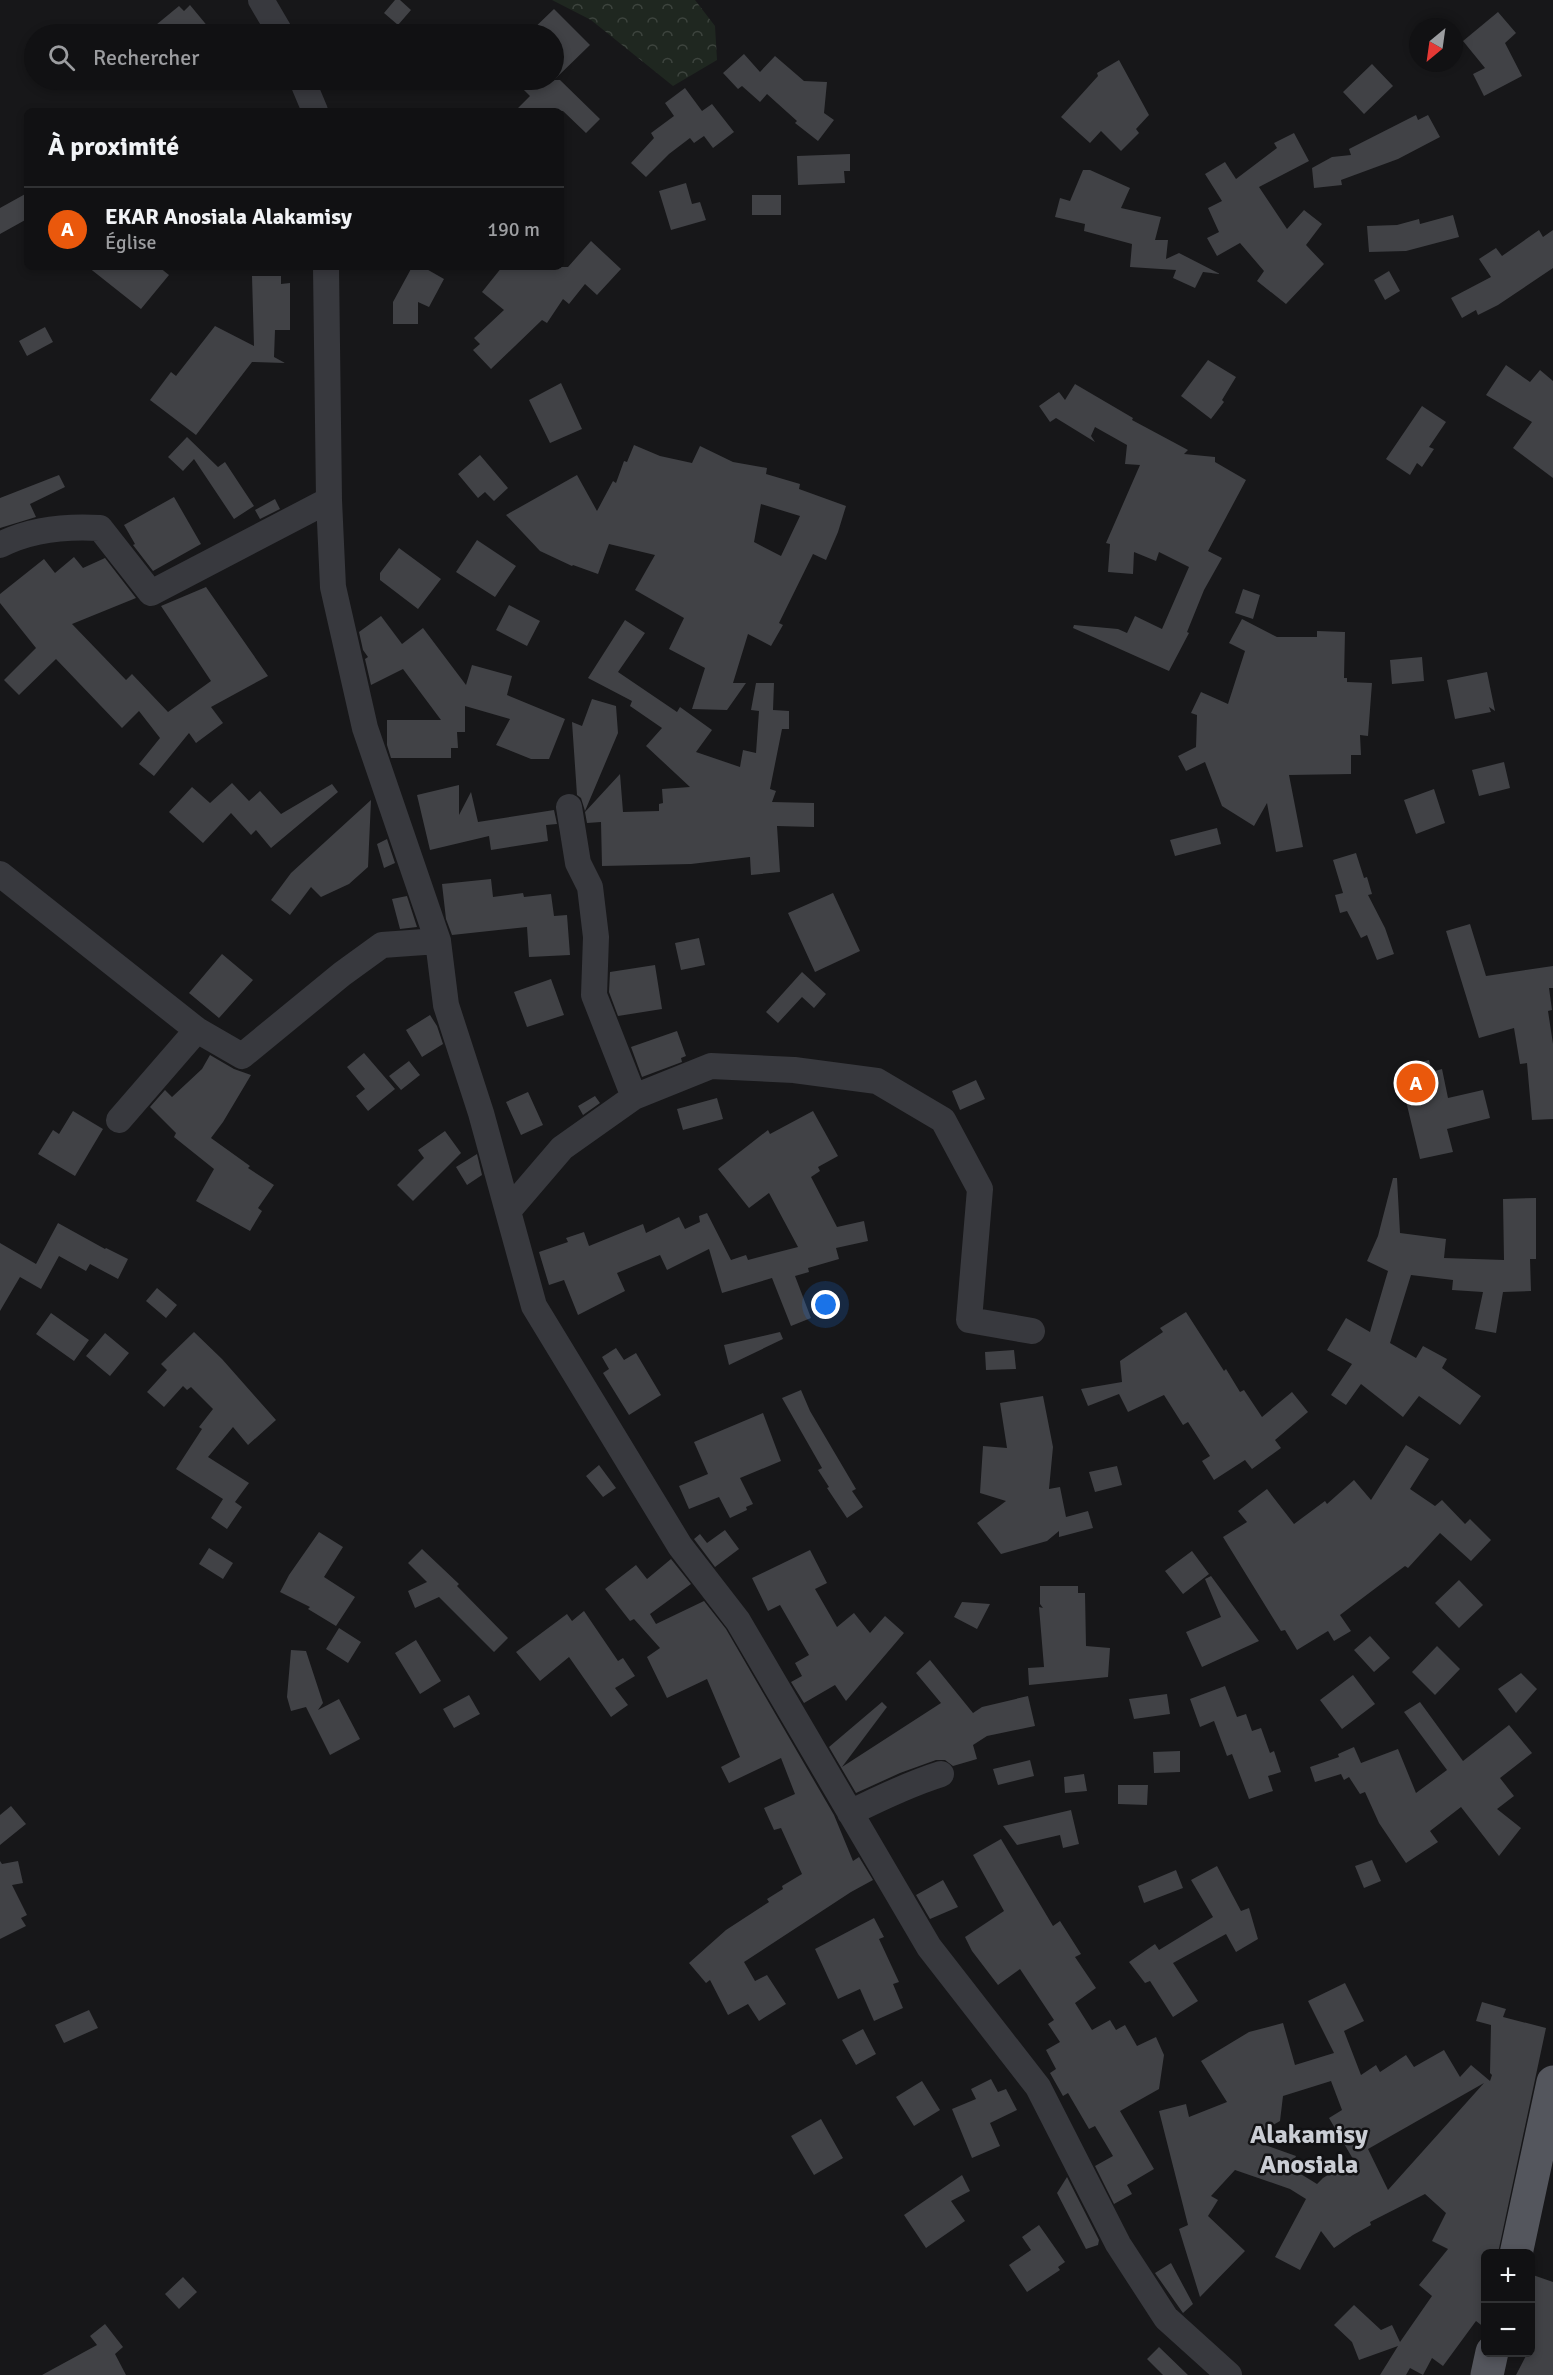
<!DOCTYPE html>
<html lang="fr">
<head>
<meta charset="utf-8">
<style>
  :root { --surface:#111113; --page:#1e1f21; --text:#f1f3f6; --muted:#9c9da0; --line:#303133; --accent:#ea580c }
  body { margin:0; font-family:Signika,sans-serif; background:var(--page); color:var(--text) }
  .controls { position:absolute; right:18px; bottom:18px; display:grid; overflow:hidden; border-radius:9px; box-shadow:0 3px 9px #0003 }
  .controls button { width:54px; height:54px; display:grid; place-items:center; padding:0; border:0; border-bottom:2px solid var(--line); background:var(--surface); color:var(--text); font:30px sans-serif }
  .compass { position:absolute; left:1409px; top:18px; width:54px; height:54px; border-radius:50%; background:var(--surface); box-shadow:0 3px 9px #0003; rotate:209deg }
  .you { position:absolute; left:826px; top:1305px; width:21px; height:21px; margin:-15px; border:4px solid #fff; border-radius:50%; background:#1a73e8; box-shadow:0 0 0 9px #1a73e833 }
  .badge { display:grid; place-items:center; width:39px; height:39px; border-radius:50%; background:var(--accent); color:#fff; font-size:20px; font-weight:700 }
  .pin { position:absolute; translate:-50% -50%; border:3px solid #fff; box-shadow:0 2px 6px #0006 }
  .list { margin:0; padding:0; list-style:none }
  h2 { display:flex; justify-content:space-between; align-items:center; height:78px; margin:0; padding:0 24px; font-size:26px }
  h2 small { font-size:20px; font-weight:400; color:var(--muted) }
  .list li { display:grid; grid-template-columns:39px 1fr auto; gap:18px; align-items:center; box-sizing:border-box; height:84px; padding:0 24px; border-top:2px solid var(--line) }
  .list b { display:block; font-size:22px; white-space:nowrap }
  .list p { margin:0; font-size:20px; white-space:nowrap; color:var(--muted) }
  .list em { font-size:20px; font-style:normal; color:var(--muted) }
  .icon { flex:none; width:33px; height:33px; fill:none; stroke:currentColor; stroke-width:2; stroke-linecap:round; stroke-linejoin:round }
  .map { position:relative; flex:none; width:1553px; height:2375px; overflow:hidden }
  .search { position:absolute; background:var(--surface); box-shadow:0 3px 9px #0003; left:24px; top:24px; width:540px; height:66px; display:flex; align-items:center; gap:15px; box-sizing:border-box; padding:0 21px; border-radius:33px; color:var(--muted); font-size:22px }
  .panel { position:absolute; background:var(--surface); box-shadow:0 3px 9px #0003; left:24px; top:108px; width:540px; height:162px; border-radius:9px }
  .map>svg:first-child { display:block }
</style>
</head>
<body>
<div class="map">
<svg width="1553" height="2375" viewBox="0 0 1553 2375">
  <defs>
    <pattern id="forest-crowns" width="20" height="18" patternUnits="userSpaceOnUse" patternTransform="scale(1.5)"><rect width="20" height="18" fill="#1f2720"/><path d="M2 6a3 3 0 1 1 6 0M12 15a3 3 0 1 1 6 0" fill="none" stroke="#3d443e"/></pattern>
  </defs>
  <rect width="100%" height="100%" fill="#171719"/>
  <path fill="url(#forest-crowns)" d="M552,0H695L715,26L717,60L673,86L591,20Z"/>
  <path fill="#414246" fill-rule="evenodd" d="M395,0H400L411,10L398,25L384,13Z
    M190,5L214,34H145L179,6L184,11Z
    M554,9L590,45L554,80H560L600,119L586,133L563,111H515L530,96L523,89L533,80H554V34H528Z
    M1498,12L1516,33L1505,43L1522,76L1484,96L1473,74L1485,68L1463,41Z
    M744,54L760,72L775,56L804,81L827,82L824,113L834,120L818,141L795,123L797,121L767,94L760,102L742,86L738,89L723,73Z
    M1119,60L1149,115L1136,129L1139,133L1121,151L1101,131L1090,143L1061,117L1098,76L1097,73Z
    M1372,64L1393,86L1364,114L1343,92Z
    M685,88L702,111L712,104L734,132L713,148L704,136L694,143L690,138L669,154L646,177L631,163L654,138L651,133L674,116L665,103Z
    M1416,115L1418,120L1428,115L1440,137L1398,159L1341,180L1342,185L1314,188L1312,168L1332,157L1351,155L1349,149Z
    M1294,133L1309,161L1259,187L1287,229L1304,210L1322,224L1306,245L1324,264L1286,304L1257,281L1264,271L1240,243L1217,256L1207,238L1219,232L1208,208L1222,201L1205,174L1225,162L1236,179L1277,148L1274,143Z
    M850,154V171H844L845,183L798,185L797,156Z
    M1083,170H1090L1130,188L1121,208L1161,217L1155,240H1168L1166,259L1179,253L1220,274L1203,272L1195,288L1173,278L1176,270L1130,267L1132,244L1084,231L1085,224L1055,217L1060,198L1070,201Z
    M686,183L692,204L700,202L706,220L671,230L659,191Z
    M27,193V219L0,234V208Z
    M752,195H781V215H752Z
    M1453,215L1459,237L1406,251L1369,252L1367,226L1397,225L1419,219L1420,224Z
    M1539,230L1543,237L1553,230V268L1498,305L1478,315L1476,310L1462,318L1451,298L1491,277L1479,259L1496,248L1502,256Z
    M591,241L621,269L597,295L585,284L569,304L563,299L547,323L542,320L491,369L473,350L480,344L474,338L504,310L482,292L502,267H568Z
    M88,267H159L169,275L141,309Z
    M412,267H423L444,279L429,307L418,302V324H393V302Z
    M1389,271L1400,291L1385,300L1374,280Z
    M252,276H281V284L290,283V330H275L274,357L285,363L252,362L196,435L150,400L171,372L176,376L215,326L254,346Z
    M45,327L53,342L27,356L19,341Z
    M1208,360L1236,377L1222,400L1224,402L1211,419L1181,396Z
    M1506,365L1530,382L1540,370L1553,381V478L1513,448L1532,422L1486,395Z
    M561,383L582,429L550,443L529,400Z
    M1075,384L1133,418L1132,420L1188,450L1184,454L1215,457V462L1246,480L1208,551L1222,558L1204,590L1187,632L1189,633L1169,671L1073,628L1074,625L1118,629L1127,633L1135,616L1162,629L1189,567L1159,552L1156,561L1134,552L1133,574L1108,572L1110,544L1106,543L1140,465L1125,464L1127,445L1095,427L1091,436L1095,442L1056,418L1050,422L1039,406L1059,392L1065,400Z
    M1422,406L1446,422L1429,447L1434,449L1422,467L1417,463L1410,475L1386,459Z
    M187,437L218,467L225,462L254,506L234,519L194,459L183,471L168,457Z
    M634,445L660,456L692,463L700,446L733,462L767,468L766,474L800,484L799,489L846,506L838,532L826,560L813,554L779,623L783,625L771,646L748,634L733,683H746L727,710L692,709L705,668L669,649L684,618L635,590L655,555L609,544L598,574L573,565L572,566L540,551L506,515L577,475L597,511L613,481L616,483L624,461L627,462ZM761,504L800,516L781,556L754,542Z
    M480,455L508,488L494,501L485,492L478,498L458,474Z
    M59,475L65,487L30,504L36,517L0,528V498Z
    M174,497L201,544L153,571L133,545L135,544L124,525Z
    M275,499L280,509L260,519L255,510Z
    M477,540L516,566L495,597L456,572Z
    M399,548L441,579L418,609L380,580V573Z
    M74,557L83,568L105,558L136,598L72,624L126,680L132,674L168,712L211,681L161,606L206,587L268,676L211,707L223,723L196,743L189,733L154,776L139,764L160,738L139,711L122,728L56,659L19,695L4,680L36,648L0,603V594L44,559L55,573Z
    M1243,589L1260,595L1253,619L1235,613Z
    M509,605L540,621L527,646L496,630Z
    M381,616L402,644L423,628L466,685L472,665L512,676L507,695L565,719L549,759H531L496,745L510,719L465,706V732H457L458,748H451V758H391L387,745V720H441L403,669L371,685L365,659L368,657L363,650L359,632Z
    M1242,619L1277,637H1317V631L1345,632L1344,678H1347V682L1372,683L1368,736L1360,735L1361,755H1351V774L1289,775L1303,847L1276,852L1267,803L1254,826L1222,806L1205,762L1186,771L1178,756L1196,747L1197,715L1191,713L1201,692L1228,704L1245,651L1229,643Z
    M625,620L645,633L618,672L677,712L680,707L712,730L696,752L740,767L743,750L756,753L759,711L751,710L756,683H774L773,710L789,711V729H782L770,789L776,791L772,802L814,803V827L777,826L780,872L751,875L750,857L691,864L602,866L601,822L587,823L585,812L620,774L623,812L659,811V804L663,803L662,789L690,787L646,746L662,728L630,706L632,701L588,678Z
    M1422,657L1424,681L1392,684L1390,660Z
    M1487,672L1495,711L1489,707L1491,712L1455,719L1447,680Z
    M592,699L616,706L618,733L585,811L581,798L577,795L572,722L582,726Z
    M1504,762L1510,788L1479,796L1472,770Z
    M232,783L249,801L260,791L281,814L332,784L338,792L271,848L256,830L251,835L231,813L203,843L169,812L192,787L210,803Z
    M459,785V815L471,792L478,822L554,810L557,824L546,825L548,841L491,850L489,836L430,850L417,795Z
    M1434,789L1445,823L1416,834L1404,800Z
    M371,800L368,867L349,884L321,897L311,887L290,915L271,900L291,873Z
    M1217,828L1221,844L1175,856L1170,840Z
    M387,839L395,863L384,868L377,844Z
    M1356,853L1364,878L1367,877L1372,894L1368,895L1385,928L1394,954L1377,960L1367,935L1361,938L1347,911L1340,913L1335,895L1343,893L1333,860Z
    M491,879L493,897L523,893L524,897L551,894L554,916L567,915L570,955L529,957L527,927L452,935L446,919L442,884Z
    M833,893L860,951L815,972L788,913Z
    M407,896L417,927L400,929L392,899Z
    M1470,924L1486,976L1553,966V988H1549L1552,1010L1548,1011L1553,1044V1119L1532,1120L1527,1063L1520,1064L1514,1028L1479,1038L1446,931Z
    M699,938L705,965L681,970L675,943Z
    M222,954L253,980L219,1018L189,993Z
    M655,965L662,1009L618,1016L609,992L610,972Z
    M802,972L826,994L814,1008L802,997L778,1023L766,1012Z
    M551,979L564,1015L527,1027L514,992Z
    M430,1015L437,1026L443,1044L422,1057L406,1030Z
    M677,1031L686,1056L681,1058L682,1062L642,1077L631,1047Z
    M364,1053L395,1089L368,1111L356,1096L365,1089L347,1067Z
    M210,1055L234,1069L251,1075L223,1122L211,1138L250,1166L248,1168L274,1185L258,1208L262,1211L250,1231L196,1201L214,1169L174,1137L176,1133L150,1107L165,1090L172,1097L202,1069Z
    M1429,1060L1432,1072L1442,1069L1448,1098L1483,1090L1490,1118L1447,1129L1453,1152L1420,1159L1398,1068Z
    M409,1061L420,1075L401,1090L389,1076Z
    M976,1080L985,1099L960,1110L952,1091Z
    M528,1092L543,1125L521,1135L506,1102Z
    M595,1096L600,1103L583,1115L578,1106Z
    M717,1098L723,1119L683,1130L677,1109Z
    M73,1111L103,1129L75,1176L38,1154L53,1130L59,1134Z
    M813,1111L838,1156L818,1167L820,1171L811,1177L837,1227L864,1221L868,1241L836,1248L839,1259L808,1268L809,1272L795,1276L811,1318L791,1326L772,1278L722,1293L709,1249L667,1270L660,1255L617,1273L625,1291L578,1315L564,1280L549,1285L539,1252L568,1242L566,1238L584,1232L589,1246L643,1224L646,1233L679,1217L685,1229L700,1222L699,1216L707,1213L731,1260L746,1255L748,1260L798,1247L769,1193L749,1208L718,1169L768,1130L770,1134Z
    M445,1131L461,1153L413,1201L397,1185L424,1158L418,1150Z
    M477,1154L482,1175L467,1185L456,1167Z
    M1393,1178H1397L1400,1233L1446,1239L1444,1258L1504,1260L1503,1199L1536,1198V1259H1530L1531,1291L1503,1292L1496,1333L1475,1329L1483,1292L1452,1290L1453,1280L1411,1275L1390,1343L1416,1358L1423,1346L1447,1359L1442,1368L1481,1396L1460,1425L1419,1396L1403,1417L1361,1384L1346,1405L1331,1395L1352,1364L1327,1350L1346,1318L1370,1332L1388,1271L1367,1261L1378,1236Z
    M58,1223L105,1249L106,1248L128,1259L118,1279L90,1264L86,1271L59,1256L41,1289L20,1277L0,1311V1243L36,1264Z
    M157,1288L177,1305L166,1318L146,1301Z
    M1186,1312L1224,1371L1226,1369L1240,1392L1244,1390L1262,1417L1292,1392L1308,1412L1275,1440L1281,1448L1252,1469L1245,1460L1214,1480L1202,1461L1210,1456L1188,1422L1183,1425L1164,1395L1128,1412L1119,1394L1088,1406L1081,1389L1122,1382L1120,1361L1163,1332L1160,1328Z
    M51,1313L89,1340L74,1361L36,1334Z
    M194,1332L222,1359L276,1420L248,1445L233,1427L208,1457L249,1483L235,1502L242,1507L227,1529L211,1518L223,1499L176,1469L202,1429L199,1427L213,1409L191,1387L187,1390L183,1386L164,1407L147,1392L167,1370L161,1364Z
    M780,1332L783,1339L729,1365L724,1345Z
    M105,1333L129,1353L110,1376L86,1356Z
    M616,1348L624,1360L636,1353L661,1395L629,1415L603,1373L609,1369L602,1357Z
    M1014,1350L1016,1369L986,1370L985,1352Z
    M801,1390L810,1411L856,1489L852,1491L863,1507L847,1518L827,1488L829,1487L818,1470L822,1468L782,1398Z
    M1043,1396L1053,1447L1049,1489L1060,1487L1066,1517L1088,1511L1093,1528L1059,1537V1531L1047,1541L1001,1554L977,1523L1006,1501L980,1493L983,1446L1007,1448L1000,1403Z
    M763,1413L781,1461L740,1478L753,1504L746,1507L747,1510L730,1518L719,1497L689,1509L679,1486L708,1474L694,1442Z
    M1406,1445L1429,1459L1410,1489L1435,1506L1442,1500L1465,1524L1470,1519L1491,1540L1471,1561L1440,1533L1408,1568L1405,1566L1340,1615L1351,1631L1334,1641L1328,1631L1297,1650L1285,1630L1281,1631L1223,1537L1247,1522L1238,1511L1267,1489L1294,1524L1325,1501L1327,1504L1354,1480L1371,1500Z
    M599,1465L616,1488L603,1497L586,1476Z
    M1117,1466L1122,1485L1095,1492L1089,1472Z
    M725,1530L739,1549L715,1567L694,1539L700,1534L707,1543Z
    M319,1532L343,1547L324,1577L355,1597L336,1626L308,1609L310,1607L280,1592L289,1575Z
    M209,1548L233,1563L223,1579L199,1564Z
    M422,1549L459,1584L457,1586L508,1638L494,1652L439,1597L415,1608L408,1591L427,1582L408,1563Z
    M810,1550L827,1583L815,1589L837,1627L854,1613L870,1633L885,1616L904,1633L846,1701L835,1685L804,1703L791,1682L802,1676L795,1663L809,1655L780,1605L768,1611L752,1578Z
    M1192,1551L1209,1574L1183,1594L1165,1571Z
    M671,1559L691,1584L650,1614L656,1624L704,1601L726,1629L834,1815L853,1861L859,1857L873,1880L851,1892L744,1962L755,1981L767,1975L786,2004L759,2021L748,2004L728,2015L710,1980L706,1983L689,1963L726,1930L769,1902L767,1899L783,1889L782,1886L802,1874L781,1828L774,1830L764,1808L795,1794L781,1758L729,1783L721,1767L740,1757L707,1679L667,1698L647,1657L660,1648L634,1619L630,1621L605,1589L636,1565L647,1579Z
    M1211,1576L1259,1641L1202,1667L1186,1632L1221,1617L1205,1579Z
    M1459,1580L1483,1605L1459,1628L1435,1603Z
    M1040,1586H1078V1593H1085L1086,1646L1110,1648L1108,1677L1029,1685L1028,1668L1044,1667L1039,1607L1043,1608L1040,1604Z
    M962,1602L990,1604L977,1629L954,1617Z
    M584,1611L618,1661L623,1658L635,1676L615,1688L628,1705L611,1717L569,1657L540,1681L516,1652L567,1614L572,1621Z
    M339,1628L361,1642L348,1663L326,1649Z
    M1370,1636L1390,1658L1374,1672L1354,1650Z
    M416,1640L441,1681L420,1694L395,1653Z
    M1437,1646L1460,1669L1435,1695L1412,1672Z
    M291,1650L306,1651L323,1703L318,1710L339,1699L360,1739L330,1755L306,1707L291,1711L287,1697Z
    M930,1660L973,1713L982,1707L1028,1696L1035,1726L987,1736L973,1745L977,1759L953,1766L945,1760H936L900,1773L856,1793L829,1747L882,1702L887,1707L842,1767L941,1703L916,1673Z
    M1521,1673L1537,1689L1516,1713L1498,1689Z
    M1353,1675L1375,1704L1342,1729L1320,1700Z
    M1225,1686L1237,1717L1246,1714L1252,1731L1261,1728L1270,1753L1274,1751L1281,1772L1268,1776L1273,1791L1249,1799L1232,1754L1227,1756L1214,1721L1200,1727L1190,1699Z
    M1167,1694L1170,1714L1134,1719L1129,1699Z
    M469,1695L480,1714L454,1728L443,1709Z
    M1420,1702L1463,1761L1509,1725L1532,1753L1500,1778L1514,1796L1497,1809L1521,1828L1499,1856L1461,1807L1430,1831L1438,1842L1406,1863L1379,1823L1365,1792L1360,1794L1349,1777L1344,1780L1341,1774L1315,1782L1310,1767L1339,1757L1338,1754L1354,1747L1361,1763L1398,1749L1416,1793L1447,1770L1404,1712Z
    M1180,1751V1772L1154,1773L1153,1752Z
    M1030,1760L1034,1776L998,1785L993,1769Z
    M1084,1774L1087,1791L1065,1793L1064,1777Z
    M1118,1785H1148L1147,1805L1118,1804Z
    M11,1806L26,1824L0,1845V1815Z
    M1071,1810L1079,1844L1063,1848L1060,1835L1017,1845L1003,1826Z
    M1001,1839L1053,1926L1060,1921L1081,1954L1075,1957L1096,1988L1075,2003L1092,2030L1110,2020L1116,2030L1125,2025L1137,2046L1156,2037L1164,2055L1159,2089L1120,2111L1154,2169L1127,2185L1132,2194L1114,2204L1095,2166L1113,2156L1095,2126L1089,2129L1068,2093L1063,2096L1050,2073L1056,2069L1046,2050L1060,2042L1048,2024L1054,2020L1020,1969L998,1985L972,1951L965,1937L1004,1911L973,1855Z
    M1372,1860L1381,1881L1364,1888L1355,1866Z
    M0,1861L2,1864L18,1861L23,1883L12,1885L27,1915L21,1918L26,1926L0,1939Z
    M1217,1866L1241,1911L1249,1908L1258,1939L1236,1952L1226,1934L1173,1963L1198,2001L1173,2017L1150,1981L1145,1983L1129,1962L1155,1944L1159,1950L1213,1917L1191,1880Z
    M1176,1870L1183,1888L1144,1903L1138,1886Z
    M943,1880L958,1907L930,1919L916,1895Z
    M874,1918L884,1937L879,1939L899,1982L893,1984L903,2008L874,2021L860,1989L838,1999L815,1949Z
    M1345,1983L1364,2021L1344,2031L1361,2075L1376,2065L1380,2072L1406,2055L1414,2067L1444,2050L1460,2077L1471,2065L1490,2081L1492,2075L1490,2073L1491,2025L1476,2021L1482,2002L1506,2009L1503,2017L1546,2028L1498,2253H1485V2328L1476,2321L1443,2366L1432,2358L1423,2375L1410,2368L1406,2375H1380L1398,2346L1359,2360L1352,2342L1334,2325L1354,2305L1381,2330L1392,2325L1400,2342L1432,2296L1419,2285L1448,2249L1432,2241L1446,2213L1425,2194L1370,2222L1371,2225L1353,2235L1334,2248L1321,2231L1300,2270L1275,2257L1306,2199L1290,2189L1235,2170L1211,2196L1218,2200L1208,2216L1245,2251L1200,2297L1179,2229L1188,2225L1159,2111L1186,2104L1189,2117L1227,2102L1201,2061L1249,2032L1283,2023L1295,2065L1334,2053L1308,2001ZM1331,2081L1342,2110L1329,2118L1353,2159L1323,2178L1317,2184L1291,2168L1296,2156L1248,2139L1280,2121L1283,2096ZM1484,2083L1388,2190L1368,2149Z
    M89,2010L98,2028L64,2043L55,2025Z
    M863,2029L876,2054L856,2065L842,2040Z
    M991,2079L998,2092L1006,2089L1017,2110L990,2123L1000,2146L972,2158L952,2109L976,2099L971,2089Z
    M922,2081L940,2110L914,2126L896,2097Z
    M821,2119L843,2158L814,2175L791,2136Z
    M962,2175L970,2191L951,2201L965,2221L926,2248L904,2215Z
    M1067,2177L1099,2240L1098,2245L1086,2249L1057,2193Z
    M1039,2225L1065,2262L1058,2267L1060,2270L1027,2292L1009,2265L1031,2250L1022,2237Z
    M1171,2263L1193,2304L1183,2313L1155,2273Z
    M1530,2274L1553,2282V2375H1516L1528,2352H1530Z
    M183,2277L197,2292L179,2309L165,2294Z
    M105,2324L123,2347L115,2354L126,2375H42L97,2345L90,2336Z
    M1159,2347L1188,2375H1163L1147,2359Z"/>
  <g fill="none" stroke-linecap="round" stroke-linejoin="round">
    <path stroke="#38393e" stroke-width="26" d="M261,0L281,34
      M302,80L315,111
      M326,267L329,500L333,587L365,728L438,941L446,1005L481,1113L534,1306L680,1546L738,1621L929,1947L1038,2087L1118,2244L1166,2318L1229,2375
      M0,545C31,529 66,526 100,528L151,593L329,500
      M569,807L578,863L590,887L596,937L594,995L634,1097
      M0,874L197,1030L242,1056L342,974L382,945L438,941
      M119,1120L197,1030
      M508,1211L562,1148L634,1097L711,1066L794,1070L877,1081L943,1120L980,1189L969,1320L1032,1331
      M850,1813C880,1798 909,1784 941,1774"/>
    <path stroke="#54565d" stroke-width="33" d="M1516,2254L1553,2082
      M1487,2375L1492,2352"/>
  </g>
  <g text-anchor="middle" stroke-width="5" stroke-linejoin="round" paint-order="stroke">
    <g font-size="26" font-weight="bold" fill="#cacdd4" stroke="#121214">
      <text x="1309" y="2143">Alakamisy<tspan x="1309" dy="30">Anosiala</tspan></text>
    </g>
  </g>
</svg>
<div class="controls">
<button>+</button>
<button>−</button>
</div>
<svg class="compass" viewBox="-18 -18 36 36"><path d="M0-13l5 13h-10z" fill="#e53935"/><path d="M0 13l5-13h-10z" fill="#9c9da0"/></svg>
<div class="you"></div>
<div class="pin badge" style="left:1416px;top:1083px">A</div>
<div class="search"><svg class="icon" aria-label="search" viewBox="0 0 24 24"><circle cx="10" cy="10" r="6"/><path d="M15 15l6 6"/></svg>Rechercher</div>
<section class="panel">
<h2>À proximité<small></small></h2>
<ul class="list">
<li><span class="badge">A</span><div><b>EKAR Anosiala Alakamisy</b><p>Église</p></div><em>190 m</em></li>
</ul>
</section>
</div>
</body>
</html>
